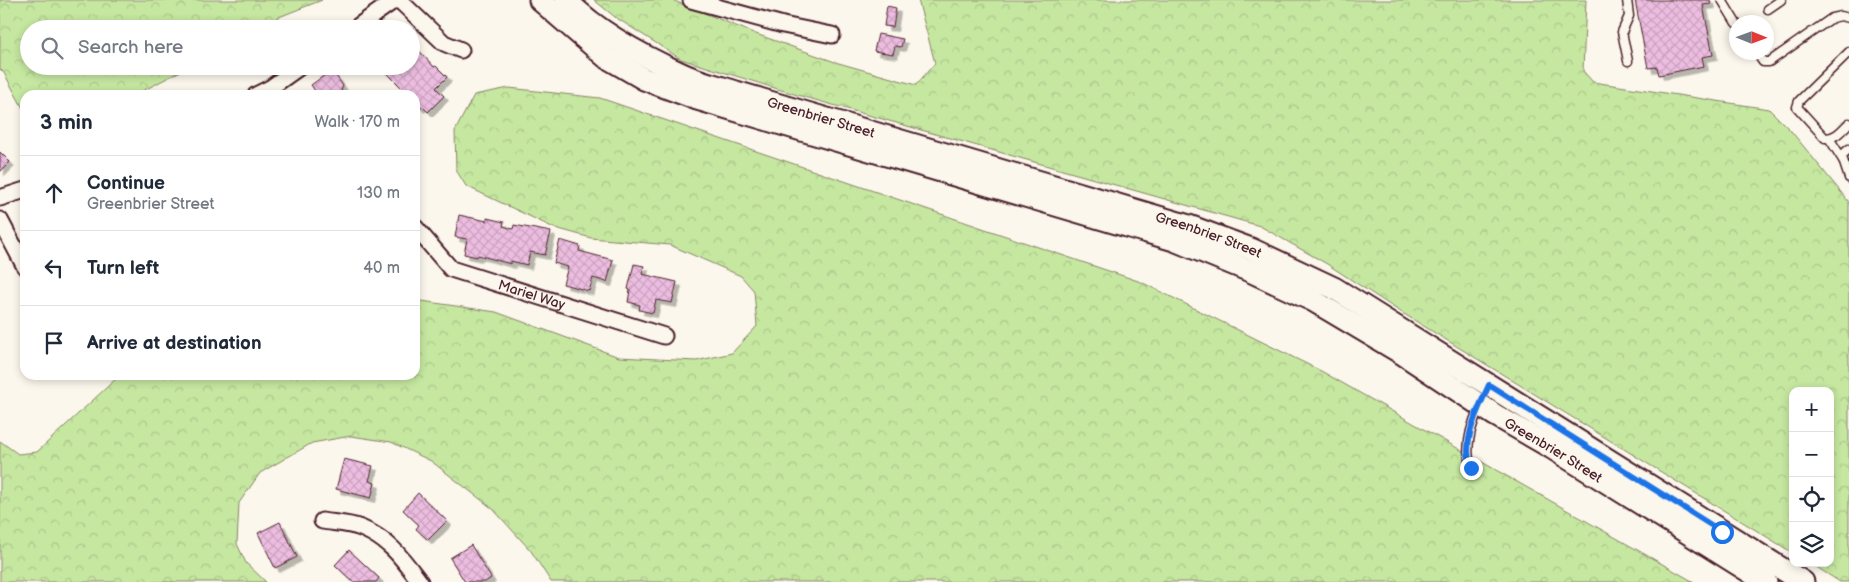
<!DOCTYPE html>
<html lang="en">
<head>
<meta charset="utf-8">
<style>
  :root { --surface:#fff; --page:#f6f6f7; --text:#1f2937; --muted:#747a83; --line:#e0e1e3 }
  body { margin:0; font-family:"Balsamiq Sans",sans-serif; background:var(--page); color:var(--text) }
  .controls { position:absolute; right:15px; bottom:15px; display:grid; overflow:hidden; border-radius:10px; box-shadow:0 2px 8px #0003 }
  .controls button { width:45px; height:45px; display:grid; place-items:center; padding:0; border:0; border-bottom:1px solid var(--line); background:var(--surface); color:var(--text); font:25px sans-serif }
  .compass { position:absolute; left:1729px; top:15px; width:45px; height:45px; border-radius:50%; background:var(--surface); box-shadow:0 2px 8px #0003; rotate:91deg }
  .stop { position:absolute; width:15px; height:15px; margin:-11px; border:4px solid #1a73e8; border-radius:50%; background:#fff }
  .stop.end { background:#1a73e8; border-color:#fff; box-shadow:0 1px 5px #0008 }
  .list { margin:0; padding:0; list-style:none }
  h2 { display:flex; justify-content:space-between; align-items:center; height:65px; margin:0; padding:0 20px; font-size:21px }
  h2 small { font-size:16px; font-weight:400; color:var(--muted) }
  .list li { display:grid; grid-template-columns:32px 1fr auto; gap:15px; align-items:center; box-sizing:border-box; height:75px; padding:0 20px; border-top:1px solid var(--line) }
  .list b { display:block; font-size:19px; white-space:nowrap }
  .list p { margin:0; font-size:16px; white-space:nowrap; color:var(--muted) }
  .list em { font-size:16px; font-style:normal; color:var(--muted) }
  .icon { flex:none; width:28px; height:28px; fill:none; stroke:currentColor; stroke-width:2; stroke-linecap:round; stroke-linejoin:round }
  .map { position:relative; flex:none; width:1849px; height:582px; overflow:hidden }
  .search { position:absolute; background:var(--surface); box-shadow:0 2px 8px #0003; left:20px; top:20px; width:400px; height:55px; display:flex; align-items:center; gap:12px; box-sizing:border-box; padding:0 18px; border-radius:28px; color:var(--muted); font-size:19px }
  .panel { position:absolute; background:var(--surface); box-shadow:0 2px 8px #0003; left:20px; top:90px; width:400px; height:290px; border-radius:15px }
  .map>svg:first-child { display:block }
</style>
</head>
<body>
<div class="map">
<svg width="1849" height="582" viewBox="0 0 1849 582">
  <defs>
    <pattern id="forest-crowns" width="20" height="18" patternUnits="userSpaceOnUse" patternTransform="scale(1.25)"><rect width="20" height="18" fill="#c5e7a0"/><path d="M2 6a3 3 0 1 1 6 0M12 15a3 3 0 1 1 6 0" fill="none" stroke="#abc68a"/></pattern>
    <pattern id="building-cross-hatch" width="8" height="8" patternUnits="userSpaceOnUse" patternTransform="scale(1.25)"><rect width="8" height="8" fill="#ecbde0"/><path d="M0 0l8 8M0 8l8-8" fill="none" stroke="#cca2c0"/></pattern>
    <filter id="shadow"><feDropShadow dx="4.5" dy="4.5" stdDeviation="0" flood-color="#0004"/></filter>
  </defs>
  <rect width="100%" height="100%" fill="#fbf7ec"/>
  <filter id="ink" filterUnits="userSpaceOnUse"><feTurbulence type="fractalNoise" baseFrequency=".02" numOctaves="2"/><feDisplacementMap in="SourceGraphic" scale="10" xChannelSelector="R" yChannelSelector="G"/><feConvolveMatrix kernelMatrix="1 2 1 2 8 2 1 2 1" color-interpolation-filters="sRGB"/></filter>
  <g filter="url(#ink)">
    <path fill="url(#forest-crowns)" stroke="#888366" d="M0,0H322L279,17L258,29H29V66H190L135,95H25V112L4,73L0,69Z
      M594,0H672L756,34L835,62L916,85L935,63L918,0H1586L1583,71L1593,82L1769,109L1791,131L1849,202V582H1840L1810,563H1830V391H1793V553L1396,309L1327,264L1260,226L794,94L681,59L615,17Z
      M509,88L600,98L1141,282L1321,371L1694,582H551L531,551L493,509L431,461L391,442L351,436L312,443L260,473L239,503L237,544L246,563L266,582H0V441L18,454L37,452L120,375H415V300L496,312L619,357L696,361L732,353L757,326L754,291L741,276L670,245L591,238L552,227L466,186L456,170L455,131L474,95Z"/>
    <path fill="url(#building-cross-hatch)" stroke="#4a1f2b" filter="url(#shadow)" d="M1635,0H1710L1711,4L1703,5L1713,55L1702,57L1704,66L1659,75L1657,67L1648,68Z
      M887,6L896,8L893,27L884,26Z
      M878,34L903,39L901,47L895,46L893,54L874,51Z
      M411,42L434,67L436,66L447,77L436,88L444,96L428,112L422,106L420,108L415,103V95H409L386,72L390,69L387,66H411Z
      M329,72L337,77L343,86L341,90L345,95H318L311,85Z
      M0,152L10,162L0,172Z
      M459,215L487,221V218L504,222L503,226L513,229L514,225L551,232L545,255L530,252L527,265L511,261V264L478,255L477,257L464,254L467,239L455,237Z
      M560,240L580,246L579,251L613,260L607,282L593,278L589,291L563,284L568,267L554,263Z
      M634,264L644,266L642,274L677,282L672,303L656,300L653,313L639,310L640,305L628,302L630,290L628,289Z
      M344,459L373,466L369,481L375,483L371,498L336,489Z
      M418,493L447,521L428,540L416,529L419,525L403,510Z
      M280,522L297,557L275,568L258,533Z
      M471,545L491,578L485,582H465L450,558Z
      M349,550L379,578L376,582H353L335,565Z"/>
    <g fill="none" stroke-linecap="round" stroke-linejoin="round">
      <g stroke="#4a1f2b" stroke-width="11">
        <path id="lane" d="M1627,0L1629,16L1622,32L1628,61
          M1722,0L1736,23
          M1768,9L1781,0
          M1756,52L1763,62H1769L1832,18L1841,16L1849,18
          M1849,52L1799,101L1797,107L1825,138C1835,139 1842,130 1849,123
          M1829,138L1843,160L1849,178
          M1841,156L1849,149
          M1471,468C1464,448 1471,426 1479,408"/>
      </g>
      <g stroke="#4a1f2b" stroke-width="19">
        <g id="street">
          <path d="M399,0L444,43L461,50"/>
          <path d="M691,0L783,25L832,35"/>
          <path d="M354,29L395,0"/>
          <path d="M256,95L270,88L301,66"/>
          <path d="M0,198L25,190"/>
          <path d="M0,220L25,267"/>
          <path id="s1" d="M415,227L451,269L664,336"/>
          <path d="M322,521C334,523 349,523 361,528C390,540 402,558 420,582"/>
        </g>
      </g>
      <g stroke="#4a1f2b" stroke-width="25">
        <g id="secondary">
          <path id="s2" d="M540,0L606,57L644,79L697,99L1174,240L1250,271L1314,301L1403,354L1495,415L1552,448L1766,582"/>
          <path id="s3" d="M566,0C596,31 642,56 682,74C699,82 718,86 736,92L1189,226L1251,249L1334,288L1803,582"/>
        </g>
      </g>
      <use href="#lane" stroke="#fbf7ec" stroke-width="8"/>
      <use href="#street" stroke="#fbf7ec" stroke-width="15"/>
      <use href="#secondary" stroke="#fbf7ec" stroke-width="21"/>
    </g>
  </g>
  <g fill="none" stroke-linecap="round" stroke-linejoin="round" filter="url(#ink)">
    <path stroke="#1a73e8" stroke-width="6" d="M1471,468C1461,440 1478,410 1489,385L1722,532"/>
  </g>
  <g text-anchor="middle" stroke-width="5" stroke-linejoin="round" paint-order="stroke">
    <g font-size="14" fill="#4a1f2b" stroke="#fbf7ec">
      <text dy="5" stroke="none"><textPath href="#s3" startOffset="284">Greenbrier Street</textPath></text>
      <text dy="5" stroke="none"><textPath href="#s3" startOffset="689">Greenbrier Street</textPath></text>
      <text dy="5" stroke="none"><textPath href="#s1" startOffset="140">Mariel Way</textPath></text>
      <text dy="5" stroke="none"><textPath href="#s2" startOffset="1120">Greenbrier Street</textPath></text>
    </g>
  </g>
</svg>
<div class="controls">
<button>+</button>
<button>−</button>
<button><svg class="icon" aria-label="locate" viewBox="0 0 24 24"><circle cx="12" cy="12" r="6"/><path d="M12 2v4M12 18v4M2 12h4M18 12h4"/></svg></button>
<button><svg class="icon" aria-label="layers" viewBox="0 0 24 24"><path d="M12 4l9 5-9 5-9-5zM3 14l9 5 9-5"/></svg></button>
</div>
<svg class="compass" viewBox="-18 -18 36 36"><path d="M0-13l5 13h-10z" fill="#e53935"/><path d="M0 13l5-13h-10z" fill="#747a83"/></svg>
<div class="stop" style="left:1722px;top:532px"></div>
<div class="stop end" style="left:1471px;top:468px"></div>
<div class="search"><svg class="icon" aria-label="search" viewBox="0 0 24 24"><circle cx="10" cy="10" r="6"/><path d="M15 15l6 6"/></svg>Search here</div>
<section class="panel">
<h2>3 min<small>Walk · 170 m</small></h2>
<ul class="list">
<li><svg class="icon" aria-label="ahead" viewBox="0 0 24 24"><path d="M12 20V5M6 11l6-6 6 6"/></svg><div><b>Continue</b><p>Greenbrier Street</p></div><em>130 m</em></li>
<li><svg class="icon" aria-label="left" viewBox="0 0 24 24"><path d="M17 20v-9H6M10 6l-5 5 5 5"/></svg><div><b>Turn left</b></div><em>40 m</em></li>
<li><svg class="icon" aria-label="arrive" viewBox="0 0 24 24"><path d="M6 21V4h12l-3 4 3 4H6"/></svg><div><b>Arrive at destination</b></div></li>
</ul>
</section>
</div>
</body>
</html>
